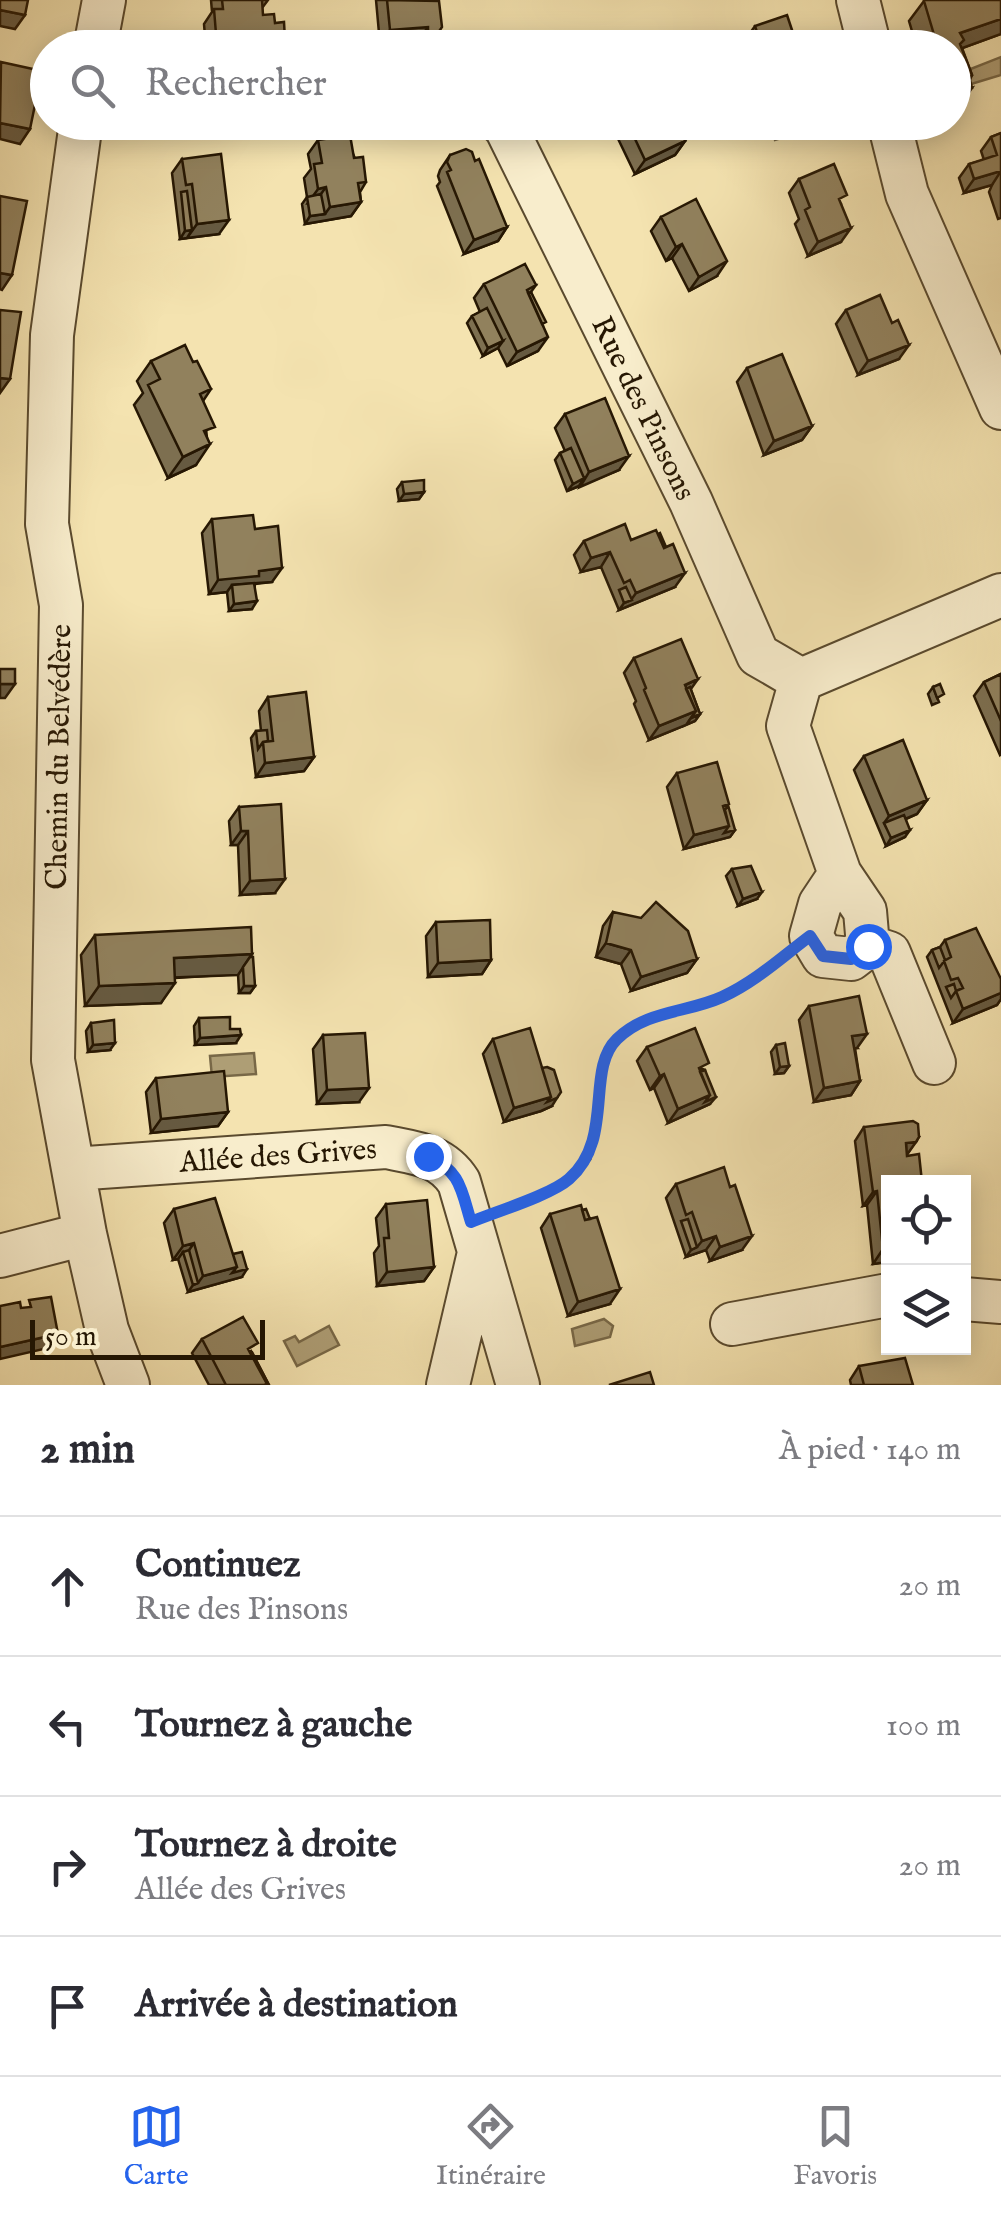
<!DOCTYPE html>
<html lang="fr">
<head>
<meta charset="utf-8">
<style>
  :root { --surface:#fff; --page:#f2f2f3; --text:#2b2b33; --muted:#7c7c81; --line:#e1e1e2; --accent:#2563eb }
  body { margin:0; font-family:"IM FELL English",serif; background:var(--page); color:var(--text) }
  .controls { position:absolute; right:30px; bottom:30px; display:grid; overflow:hidden; border-radius:0px; box-shadow:0 5px 25px #0003 }
  .controls button { width:90px; height:90px; display:grid; place-items:center; padding:0; border:0; border-bottom:2px solid var(--line); background:var(--surface); color:var(--text); font:50px sans-serif }
  .scale { position:absolute; left:30px; bottom:25px; width:235px; box-sizing:border-box; padding-left:10px; border:5px solid #261703; border-top:0; font-size:28px; line-height:35px; white-space:nowrap; color:#261703; -webkit-text-stroke:8px #f8edcc; paint-order:stroke }
  .stop { position:absolute; width:30px; height:30px; margin:-22px; border:8px solid #2563eb; border-radius:50%; background:#fff }
  .stop.end { background:#2563eb; border-color:#fff; box-shadow:0 2px 10px #0008 }
  .list { margin:0; padding:0; list-style:none }
  h2 { display:flex; justify-content:space-between; align-items:center; height:130px; margin:0; padding:0 40px; font-size:42px }
  h2 small { font-size:32px; font-weight:400; color:var(--muted) }
  .list li { display:grid; grid-template-columns:65px 1fr auto; gap:30px; align-items:center; box-sizing:border-box; height:140px; padding:0 40px; border-top:2px solid var(--line) }
  .list b { display:block; font-size:38px; white-space:nowrap }
  .list p { margin:0; font-size:32px; white-space:nowrap; color:var(--muted) }
  .list em { font-size:32px; font-style:normal; color:var(--muted) }
  .icon { flex:none; width:55px; height:55px; fill:none; stroke:currentColor; stroke-width:2; stroke-linecap:round; stroke-linejoin:round }
  .map { position:relative; flex:none; width:1001px; height:1385px; overflow:hidden }
  .search { position:absolute; background:var(--surface); box-shadow:0 5px 25px #0003; left:30px; right:30px; top:30px; height:110px; display:flex; align-items:center; gap:25px; box-sizing:border-box; padding:0 35px; border-radius:55px; color:var(--muted); font-size:38px }
  .sheet { height:690px; background:var(--surface) }
  nav { display:flex; justify-content:space-around; align-items:center; box-sizing:border-box; height:140px; border-top:2px solid var(--line); background:var(--surface); font-size:28px; color:var(--muted) }
  nav a { display:grid; justify-items:center; gap:5px }
  nav .on { color:var(--accent) }
  .map>svg:first-child { display:block }
</style>
</head>
<body>
<div class="map">
<svg width="1001" height="1385" viewBox="0 0 1001 1385">
  <rect width="100%" height="100%" fill="#f4e3b0"/>
  <filter id="stains"><feTurbulence type="fractalNoise" baseFrequency=".002" numOctaves="4"/><feColorMatrix values="0 0 0 0 .2 0 0 0 0 .09 0 0 0 0 .02 0 0 0 .5 -.17"/></filter>
  <radialGradient id="worn" r=".72"><stop offset=".6" stop-color="#630" stop-opacity="0"/><stop offset="1" stop-color="#630" stop-opacity=".3"/></radialGradient>
  <path fill="#ae9e75" stroke="#786847" stroke-width="2.5" d="M1001,57V75L968,85L963,72Z
    M770,123H819L821,126L775,140Z
    M254,1053L256,1074L212,1077L210,1056Z
    M604,1319L613,1326L610,1337L575,1346L572,1329Z
    M329,1326L339,1345L297,1366L284,1341L295,1336L299,1342Z"/>
  <g fill="none" stroke-linecap="round" stroke-linejoin="round">
    <g stroke="#5a4a2e" stroke-width="46">
      <path id="minor" d="M858,0L870,48
        M95,48L104,0
        M81,122L52,335L47,524L61,605L53,1060L85,1234L107,1330L128,1385
        M500,122L506,128L691,502L758,655L801,680L1001,595
        M889,122L907,194L1001,408
        M801,680L788,726L840,874L820,904L811,936L823,956L851,959L868,946L865,911L840,874
        M868,946L889,953L934,1063
        M73,1169L386,1147C416,1153 442,1155 459,1182L518,1385
        M0,1256L85,1234
        M964,1299L1001,1302
        M732,1324L888,1295
        M448,1385L478,1257"/>
    </g>
    <path stroke="#261703" stroke-width="5" stroke-dasharray="8 5" stroke-linecap="butt" d="M506,1207L566,1182L589,1159L596,1127L602,1076L613,1042L640,1021L718,999L744,986L782,958"/>
    <use href="#minor" stroke="#f8edcc" stroke-width="42"/>
  </g>
  <path fill="#7d6f50" stroke="#261703" stroke-width="2.5" d="M211,0H268L262,8L263,15L275,23L285,40L280,48H206L204,24L212,12Z
    M376,0H432L428,47H419L418,41L380,44Z
    M1001,0V34L962,48L972,75L958,108L954,48H917L909,21L924,1Z
    M755,26L798,48H747L745,40Z
    M610,122H676L685,141L675,155L635,174Z
    M1001,133V218L998,219L989,192L992,185L964,193L959,178L969,164L984,160L981,151L991,137Z
    M318,140L353,154L366,182L360,192L361,202L351,216L305,224L302,204L307,197L304,178L311,169L308,154Z
    M450,155L507,227L498,241L464,254L437,186L440,182L438,176L440,170Z
    M182,159L219,234L180,239L172,173Z
    M799,179L841,204V242L808,256L795,224L799,219L789,193Z
    M661,217L717,276L689,291L672,258L666,261L651,231Z
    M484,284L536,285L531,292L543,326L538,351L507,366L498,348L483,356L467,323L472,316L480,312L474,298Z
    M846,310L892,323L899,359L858,375L836,324Z
    M151,361L211,389L203,401L207,438L196,465L168,478L134,405L143,393L137,381Z
    M747,368L812,426L802,440L764,455L737,382Z
    M565,414L619,470L567,491L555,460L560,453L565,451L555,428Z
    M402,482L424,492L419,499L399,501L397,489Z
    M212,519L255,529L272,582L255,584L252,609L229,611L227,592L209,594L202,533Z
    M632,540L675,587L619,610L601,567L581,572L574,555L584,541Z
    M634,658L691,690L700,714L695,721L649,740L634,704L636,701L624,673Z
    M1001,674V754L1000,755L974,696L984,682Z
    M933,687L939,702L932,705L928,694Z
    M268,697L314,757L304,771L256,777L251,738L256,731H261L259,711Z
    M864,756L927,800L917,814L906,819L905,837L886,846L854,770Z
    M677,773L735,830L730,837L684,849L667,787Z
    M239,807L275,893L240,895L238,845H231L229,821Z
    M732,869L757,899L738,906L726,876Z
    M613,912L697,959L687,973L631,991L621,964L596,957L603,926Z
    M436,922L491,960L482,974L428,977L426,936Z
    M95,935L252,954L250,957L255,986L250,993H239L238,974L175,978L161,1003L85,1006L81,955Z
    M945,940L1001,979V999L997,1005L953,1023L927,957L932,950L940,947Z
    M809,1006L857,1048H855L860,1081L851,1095L814,1102L799,1020Z
    M199,1018L230,1029L236,1043L195,1045L194,1026Z
    M91,1023L110,1050L88,1052L86,1031Z
    M323,1035L359,1102L317,1104L313,1049Z
    M493,1039L552,1106L541,1111L504,1122L483,1054Z
    M776,1045L789,1066L784,1073L775,1074L771,1052Z
    M647,1047L705,1070L710,1104L668,1123L654,1088L650,1090L637,1061Z
    M156,1078L228,1112L218,1126L151,1133L146,1092Z
    M864,1127L919,1137L907,1154L888,1262L873,1264L867,1205L863,1206L855,1141Z
    M676,1184L742,1250L710,1261L706,1250L686,1257L666,1198Z
    M386,1204L434,1267L424,1281L377,1286L374,1253L379,1246L376,1218Z
    M174,1209L233,1254L242,1277L188,1292L178,1259L173,1260L164,1223Z
    M550,1214L610,1304L568,1316L541,1228Z
    M202,1339L252,1352L269,1385H209L192,1353Z
    M859,1366L913,1385H851L850,1380Z"/>
  <path fill="#665a41" stroke="#261703" stroke-width="2.5" d="M0,10L25,15L15,29L0,26Z
    M1001,19V34L957,50L960,33Z
    M428,27L418,41L380,44L390,30Z
    M428,33H438L428,47H419Z
    M285,40L280,48H216L217,46Z
    M972,75L960,92L972,88L958,108L954,110V94Z
    M0,123L30,129L20,144L0,139Z
    M685,141L675,155L635,174L645,160Z
    M1001,171L992,185L964,193L974,179Z
    M326,187L316,201L308,203L318,189Z
    M361,202L351,216L305,224L310,216L325,214L330,207Z
    M229,220L219,234L187,238L197,224Z
    M507,227L498,241L464,254L474,240Z
    M851,228L841,242L808,256L818,242Z
    M192,230L187,238L180,239L185,231Z
    M682,244L672,258L666,261L676,247Z
    M727,261L717,276L689,291L699,277Z
    M0,273L12,275L2,290L0,289Z
    M548,337L538,351L507,366L517,352Z
    M503,341L498,348L483,356L488,348Z
    M909,345L899,359L858,375L868,361Z
    M0,378L10,379L0,393Z
    M812,426L802,440L764,455L774,441Z
    M210,444L196,465L168,478L183,457Z
    M629,456L619,470L580,487L589,472Z
    M584,478L579,486L567,491L573,484Z
    M424,492L419,499L399,501L404,494Z
    M610,552L601,567L581,572L591,558Z
    M282,568L272,582L232,585L227,592L209,594L218,580L259,571Z
    M685,573L675,587L619,610L624,603L631,600L636,593Z
    M257,601L252,609L229,611L234,604Z
    M698,679L688,693L685,685Z
    M0,684H15L5,698H0Z
    M696,711L686,725L649,740L659,726Z
    M700,714L695,721L686,725L691,718Z
    M314,757L304,771L256,777L265,763Z
    M927,800L917,814L886,827L884,823L889,816Z
    M729,826L735,830L730,837L684,849L694,835Z
    M910,830L905,837L886,846L891,838Z
    M241,831H248L238,845H231Z
    M285,879L275,893L240,895L250,881Z
    M762,892L757,899L738,906L743,899Z
    M606,943L631,950L621,964L596,957Z
    M252,954L238,975L160,978L174,958Z
    M697,959L687,973L631,991L641,977Z
    M491,960L482,974L428,977L438,963Z
    M175,983L161,1003L85,1006L99,986Z
    M244,986H255L250,993H239Z
    M1001,993V999L997,1005L953,1023L963,1009Z
    M867,1034L857,1048L843,1050L852,1036Z
    M241,1035L236,1043L195,1045L200,1038Z
    M115,1043L110,1050L88,1052L93,1045Z
    M789,1066L784,1073L775,1074L780,1067Z
    M664,1074L654,1088L650,1090L660,1076Z
    M860,1081L851,1095L814,1102L824,1088Z
    M369,1088L359,1102L317,1104L327,1090Z
    M710,1095L716,1097L710,1104L668,1123L678,1109Z
    M551,1097L557,1098L552,1106L541,1111L504,1122L514,1108Z
    M228,1112L218,1126L151,1133L161,1119Z
    M916,1142L906,1156V1143Z
    M877,1191L867,1205L863,1206L873,1192Z
    M716,1236L706,1250L686,1257L691,1250L697,1247L702,1241Z
    M752,1236L742,1250L710,1261L720,1247Z
    M194,1243L185,1256L183,1252L178,1259L173,1260L183,1246Z
    M883,1249H888V1262L873,1264Z
    M237,1267L247,1269L242,1277L188,1292L193,1285L198,1283L203,1276Z
    M434,1267L424,1281L377,1286L387,1272Z
    M620,1289L610,1304L568,1316L578,1302Z
    M58,1334L48,1348L0,1359V1347Z"/>
  <path fill="#91815d" stroke="#261703" stroke-width="2.5" d="M0,0H28L25,15L0,10Z
    M222,0H262L263,15L274,14L275,23L284,22L285,40L217,46L214,9H223Z
    M387,0L439,1L442,27L438,33H428V27L390,30Z
    M926,0H1001V19L960,33L964,40L960,44L972,75L969,76L972,88L954,94V48H938L924,1Z
    M787,15L798,48H762L755,26Z
    M1,62L42,71L30,129L0,123Z
    M627,122H676L685,141L645,160Z
    M1001,133V171L974,179L969,164L997,155L991,137Z
    M350,135L354,158L363,157L366,182L358,183L361,202L330,207L326,187L318,189L314,164L322,163L318,140Z
    M466,149L472,152L475,161L479,159L507,227L474,240L447,172L451,170L447,162L450,155Z
    M221,154L229,220L197,224L192,184L186,185L182,159Z
    M834,164L847,195L839,199L851,228L818,242L805,210L810,207L799,179Z
    M187,191L192,230L185,231L181,192Z
    M321,194L325,214L310,216L307,197Z
    M0,196L27,201L12,275L0,273Z
    M696,199L727,261L699,277L682,244L676,247L661,217Z
    M525,264L536,285L527,290L548,337L517,352L484,284Z
    M531,292L546,322L542,324L528,293Z
    M880,295L892,323L898,320L909,345L868,361L846,310Z
    M487,308L503,341L488,348L472,316Z
    M0,310L21,312L10,379L0,378Z
    M185,345L193,362L197,361L211,389L200,394L215,427L204,431L210,444L183,457L148,385L160,379L151,361Z
    M782,354L812,426L774,441L747,368Z
    M605,398L629,456L589,472L565,414Z
    M571,448L584,478L573,484L560,453Z
    M424,480V492L404,494L402,482Z
    M253,515L255,529L278,526L282,568L259,571V576L218,580L212,519Z
    M625,524L631,540L656,530L664,548L673,544L685,573L636,593L630,580L624,583L610,552L591,558L584,541Z
    M660,533L666,547L664,548L658,534Z
    M254,583L257,601L234,604L232,585Z
    M626,587L632,600L624,603L619,590Z
    M681,639L698,679L685,685L696,711L659,726L644,690L646,688L634,658Z
    M0,669H15V684H0Z
    M1001,674V721L984,682Z
    M940,684L944,694L937,698L933,687Z
    M690,687L700,714L691,718L696,711L686,689Z
    M306,692L314,757L265,763L263,742L273,741L268,697Z
    M267,730L268,741L263,742L258,749L256,731Z
    M903,740L927,800L889,816L864,756Z
    M717,762L729,804L723,806L729,826L694,835L677,773Z
    M281,804L285,879L250,881L248,831H241L239,807Z
    M728,805L735,830L724,833L729,826L725,810Z
    M904,815L910,830L891,838L884,823Z
    M751,866L762,892L743,899L732,869Z
    M656,902L688,931L697,959L641,977L631,950L606,943L613,912L641,918Z
    M490,920L491,960L438,963L436,922Z
    M251,927L252,954L174,958L175,983L99,986L95,935Z
    M976,928L1001,979V993L963,1009L956,991L963,988L958,978L951,980L944,961L951,957L945,940Z
    M940,947L945,960L939,968L932,950Z
    M250,957H253L255,986H244L243,967Z
    M954,984L956,991L951,998L946,987Z
    M859,996L867,1034L852,1036L860,1081L824,1088L809,1006Z
    M230,1017V1029H240L241,1035L200,1038L199,1018Z
    M114,1020L115,1043L93,1045L91,1023Z
    M530,1028L551,1097L514,1108L493,1039Z
    M695,1028L709,1063L699,1068L710,1095L678,1109L664,1074L660,1076L647,1047Z
    M365,1033L369,1088L327,1090L323,1035Z
    M785,1043L789,1066L780,1067L776,1045Z
    M547,1067L554,1070L561,1092L557,1098L547,1102L551,1097L542,1068Z
    M705,1070L716,1097L705,1102L710,1095L700,1072Z
    M224,1071L228,1112L161,1119L156,1078Z
    M913,1121L918,1124L919,1137L916,1142L906,1143L907,1156L919,1154L922,1182H888V1249H883L877,1191L873,1192L864,1127Z
    M724,1167L730,1187L735,1185L752,1236L720,1247L716,1236L702,1241L692,1212L686,1215L676,1184Z
    M215,1198L237,1267L203,1276L194,1243L183,1246L174,1209Z
    M427,1200L434,1267L387,1272L384,1238H389L386,1204Z
    M581,1205L585,1220L597,1217L620,1289L578,1302L550,1214Z
    M586,1209L590,1219L585,1220L582,1210Z
    M688,1219L697,1247L691,1250L681,1221Z
    M189,1250L198,1283L193,1285L183,1252Z
    M242,1252L247,1269L232,1273L237,1267L233,1254Z
    M51,1297L58,1334L0,1347V1306L20,1302L21,1308L31,1307L29,1300Z
    M243,1317L258,1343L248,1349L267,1384L264,1385H226L202,1339Z
    M251,1351L269,1385H266L267,1384L250,1352Z
    M905,1358L913,1385H864L859,1366Z
    M650,1372L654,1385H609Z"/>
  <g fill="none" stroke-linecap="round" stroke-linejoin="round">
    <path stroke="#2563eb" stroke-width="12" d="M428,1156C461,1172 461,1189 471,1222C495,1212 551,1195 569,1179C615,1139 585,1070 617,1039C647,1010 687,1013 722,997C755,982 782,957 810,936L823,956L851,959L868,946"/>
  </g>
  <g text-anchor="middle" stroke-width="8" stroke-linejoin="round" paint-order="stroke">
    <g font-size="30" fill="#261703" stroke="#f8edcc">
      <text transform="translate(644 408) rotate(64)" y="10">Rue des Pinsons</text>
      <text transform="translate(58 757) rotate(-89)" y="10">Chemin du Belvédère</text>
      <text transform="translate(278 1155) rotate(-4)" y="10">Allée des Grives</text>
    </g>
  </g>
  <rect width="100%" height="100%" filter="url(#stains)"/>
  <rect width="100%" height="100%" fill="url(#worn)"/>
</svg>
<div class="controls">
<button><svg class="icon" aria-label="locate" viewBox="0 0 24 24"><circle cx="12" cy="12" r="6"/><path d="M12 2v4M12 18v4M2 12h4M18 12h4"/></svg></button>
<button><svg class="icon" aria-label="layers" viewBox="0 0 24 24"><path d="M12 4l9 5-9 5-9-5zM3 14l9 5 9-5"/></svg></button>
</div>
<div class="scale">50 m</div>
<div class="stop" style="left:868px;top:946px"></div>
<div class="stop end" style="left:428px;top:1156px"></div>
<div class="search"><svg class="icon" aria-label="search" viewBox="0 0 24 24"><circle cx="10" cy="10" r="6"/><path d="M15 15l6 6"/></svg>Rechercher</div>
</div>
<section class="sheet">
<h2>2 min<small>À pied · 140 m</small></h2>
<ul class="list">
<li><svg class="icon" aria-label="ahead" viewBox="0 0 24 24"><path d="M12 20V5M6 11l6-6 6 6"/></svg><div><b>Continuez</b><p>Rue des Pinsons</p></div><em>20 m</em></li>
<li><svg class="icon" aria-label="left" viewBox="0 0 24 24"><path d="M17 20v-9H6M10 6l-5 5 5 5"/></svg><div><b>Tournez à gauche</b></div><em>100 m</em></li>
<li><svg class="icon" aria-label="right" viewBox="0 0 24 24"><path d="M7 20v-9h11M14 6l5 5-5 5"/></svg><div><b>Tournez à droite</b><p>Allée des Grives</p></div><em>20 m</em></li>
<li><svg class="icon" aria-label="arrive" viewBox="0 0 24 24"><path d="M6 21V4h12l-3 4 3 4H6"/></svg><div><b>Arrivée à destination</b></div></li>
</ul>
</section>
<nav>
<a class="on"><svg class="icon" aria-label="map" viewBox="0 0 24 24"><path d="M3 6l6-2 6 2 6-2v14l-6 2-6-2-6 2zM9 4v14M15 6v14"/></svg>Carte</a>
<a><svg class="icon" aria-label="directions" viewBox="0 0 24 24"><path d="M12 3l9 9-9 9-9-9zM9 14v-3h6M13 9l2 2-2 2"/></svg>Itinéraire</a>
<a><svg class="icon" aria-label="saved" viewBox="0 0 24 24"><path d="M7 4h10v16l-5-4-5 4z"/></svg>Favoris</a>
</nav>
</body>
</html>
